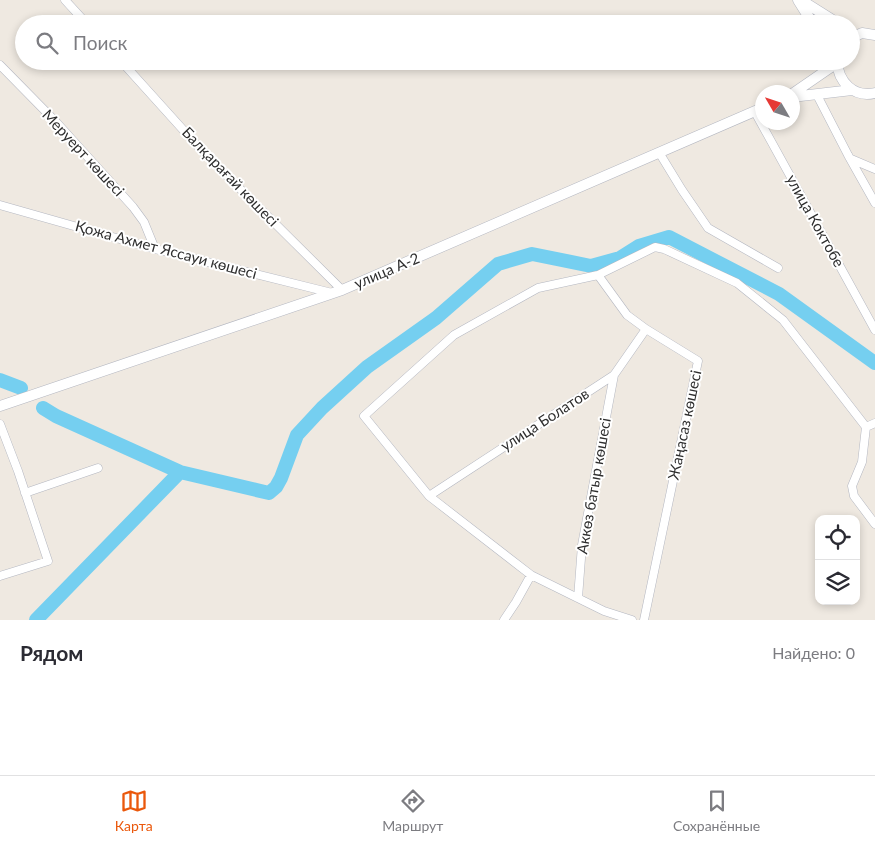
<!DOCTYPE html>
<html lang="ru">
<head>
<meta charset="utf-8">
<style>
  :root { --surface:#fff; --page:#f7f7f7; --text:#2b2b33; --muted:#7c7c81; --line:#e1e1e2; --accent:#ea580c }
  body { margin:0; font-family:Lato,sans-serif; background:var(--page); color:var(--text) }
  .controls { position:absolute; right:15px; bottom:15px; display:grid; overflow:hidden; border-radius:10px; box-shadow:0 2px 8px #0003 }
  .controls button { width:45px; height:45px; display:grid; place-items:center; padding:0; border:0; border-bottom:1px solid var(--line); background:var(--surface); color:var(--text); font:25px sans-serif }
  .compass { position:absolute; left:755px; top:85px; width:45px; height:45px; border-radius:50%; background:var(--surface); box-shadow:0 2px 8px #0003; rotate:309deg }
  .list { margin:0; padding:0; list-style:none }
  h2 { display:flex; justify-content:space-between; align-items:center; height:65px; margin:0; padding:0 20px; font-size:21px }
  h2 small { font-size:16px; font-weight:400; color:var(--muted) }
  .icon { flex:none; width:28px; height:28px; fill:none; stroke:currentColor; stroke-width:2; stroke-linecap:round; stroke-linejoin:round }
  .map { position:relative; flex:none; width:875px; height:620px; overflow:hidden }
  .search { position:absolute; background:var(--surface); box-shadow:0 2px 8px #0003; left:15px; right:15px; top:15px; height:55px; display:flex; align-items:center; gap:12px; box-sizing:border-box; padding:0 18px; border-radius:28px; color:var(--muted); font-size:19px }
  .sheet { height:155px; background:var(--surface) }
  nav { display:flex; justify-content:space-around; align-items:center; box-sizing:border-box; height:70px; border-top:1px solid var(--line); background:var(--surface); font-size:14px; color:var(--muted) }
  nav a { display:grid; justify-items:center; gap:2px }
  nav .on { color:var(--accent) }
  .map>svg:first-child { display:block }
</style>
</head>
<body>
<div class="map">
<svg width="875" height="620" viewBox="0 0 875 620">
  <rect width="100%" height="100%" fill="#efe9e1"/>
  <g fill="none" stroke-linecap="round" stroke-linejoin="round">
    <path stroke="#75cff0" stroke-width="14" d="M0,380L21,388
      M43,408L56,416L180,472L269,493L276,487L281,478L297,435L322,408L367,367L436,318L498,264L532,254L591,266L620,258L639,246L669,237L779,294L875,363
      M36,620L180,472"/>
    <g stroke="#b4b7c1" stroke-width="9">
      <path id="street" d="M65,0L87,24
        M121,61L204,153L342,290
        M0,65L57,123L133,207L144,222L155,249
        M817,95L848,155L875,203
        M755,112L875,330
        M660,154L682,190L708,228L778,268
        M851,159L875,169
        M0,205L155,249L332,293
        M598,275L627,315L646,329L698,361L644,620
        M0,424L18,471L48,561L0,576
        M866,427L862,462L852,486L854,496L875,524
        M25,493L98,468
        M429,496L614,375L646,329
        M531,575L429,496L364,416L454,335L538,288L598,275L655,247L664,249L737,283L783,320L866,427L875,423
        M578,598L582,545L614,375
        M504,620L516,602L531,575L604,611L632,620"/>
    </g>
    <g stroke="#b4b7c1" stroke-width="11">
      <path id="secondary" d="M798,0L813,24
        M801,0L839,24
        M851,38L862,33L875,35
        M837,61C838,82 854,98 875,93
        M792,94L837,63
        M792,97L852,90
        M0,406L342,290L762,108"/>
    </g>
    <use href="#street" stroke="#fff" stroke-width="8"/>
    <use href="#secondary" stroke="#fff" stroke-width="10"/>
  </g>
  <g text-anchor="middle" stroke-width="4" stroke-linejoin="round" paint-order="stroke">
    <g font-size="15" fill="#2e2e2e" stroke="#fff">
      <text transform="translate(83 153) rotate(47)" y="5">Меруерт көшесі</text>
      <text transform="translate(230 177) rotate(46)" y="5">Балқарағай көшесі</text>
      <text transform="translate(815 221) rotate(61)" y="5">улица Коктобе</text>
      <text transform="translate(166 250) rotate(15)" y="5">Қожа Ахмет Яссауи көшесі</text>
      <text transform="translate(387 271) rotate(-23)" y="5">улица А-2</text>
      <text transform="translate(545 420) rotate(-33)" y="5">улица Болатов</text>
      <text transform="translate(685 425) rotate(-78)" y="5">Жаңасаз көшесі</text>
      <text transform="translate(594 486) rotate(-80)" y="5">Аккөз батыр көшесі</text>
    </g>
  </g>
</svg>
<div class="controls">
<button><svg class="icon" aria-label="locate" viewBox="0 0 24 24"><circle cx="12" cy="12" r="6"/><path d="M12 2v4M12 18v4M2 12h4M18 12h4"/></svg></button>
<button><svg class="icon" aria-label="layers" viewBox="0 0 24 24"><path d="M12 4l9 5-9 5-9-5zM3 14l9 5 9-5"/></svg></button>
</div>
<svg class="compass" viewBox="-18 -18 36 36"><path d="M0-13l5 13h-10z" fill="#e53935"/><path d="M0 13l5-13h-10z" fill="#7c7c81"/></svg>
<div class="search"><svg class="icon" aria-label="search" viewBox="0 0 24 24"><circle cx="10" cy="10" r="6"/><path d="M15 15l6 6"/></svg>Поиск</div>
</div>
<section class="sheet">
<h2>Рядом<small>Найдено: 0</small></h2>
<ul class="list">
</ul>
</section>
<nav>
<a class="on"><svg class="icon" aria-label="map" viewBox="0 0 24 24"><path d="M3 6l6-2 6 2 6-2v14l-6 2-6-2-6 2zM9 4v14M15 6v14"/></svg>Карта</a>
<a><svg class="icon" aria-label="directions" viewBox="0 0 24 24"><path d="M12 3l9 9-9 9-9-9zM9 14v-3h6M13 9l2 2-2 2"/></svg>Маршрут</a>
<a><svg class="icon" aria-label="saved" viewBox="0 0 24 24"><path d="M7 4h10v16l-5-4-5 4z"/></svg>Сохранённые</a>
</nav>
</body>
</html>
